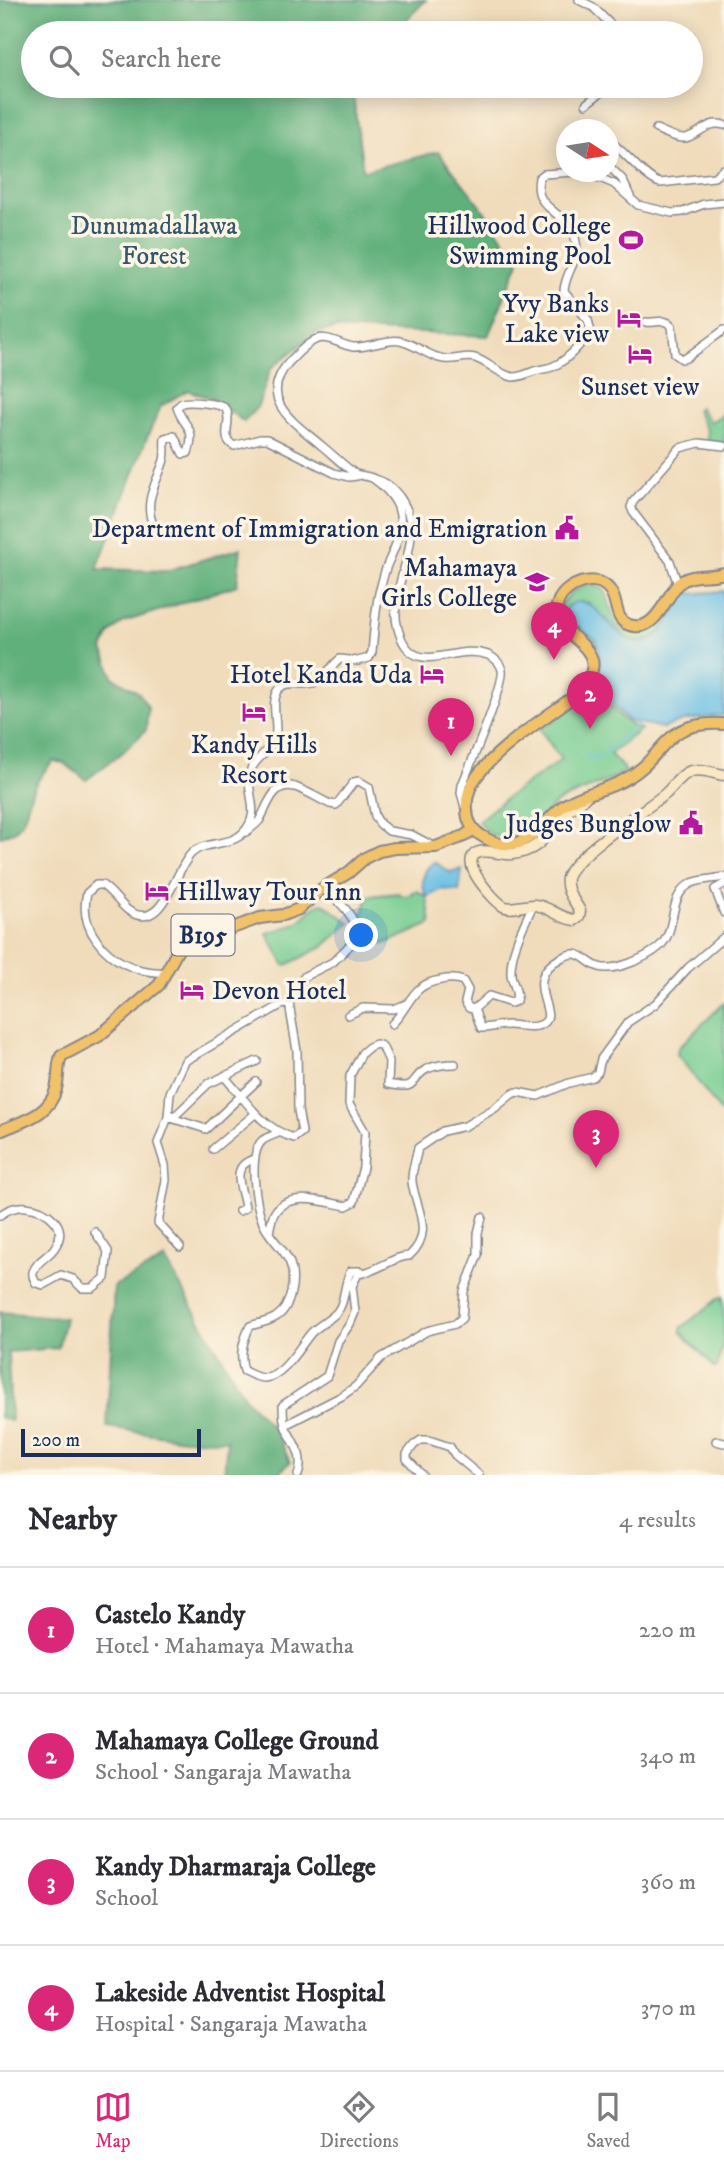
<!DOCTYPE html>
<html lang="en">
<head>
<meta charset="utf-8">
<style>
  :root { --surface:#fff; --page:#f7f7f7; --text:#2b2b33; --muted:#7c7c81; --line:#e1e1e2; --accent:#db2777 }
  body { margin:0; font-family:"IM FELL DW Pica",serif; background:var(--page); color:var(--text) }
  .compass { position:absolute; left:556px; top:119px; width:63px; height:63px; border-radius:50%; background:var(--surface); box-shadow:0 4px 18px #0003; rotate:102deg }
  .scale { position:absolute; left:21px; bottom:18px; width:180px; box-sizing:border-box; padding-left:7px; border:4px solid #1b2f5e; border-top:0; font-size:19px; line-height:24px; white-space:nowrap; color:#1b2f5e; -webkit-text-stroke:5px #fcf5e5; paint-order:stroke }
  .you { position:absolute; left:362px; top:936px; width:24px; height:24px; margin:-18px; border:5px solid #fff; border-radius:50%; background:#1a73e8; box-shadow:0 0 0 10px #1a73e833 }
  .badge { display:grid; place-items:center; width:46px; height:46px; border-radius:50%; background:var(--accent); color:#fff; font-size:23px; font-weight:700 }
  .pin { position:absolute; translate:-50% -58px; filter:drop-shadow(0 2px 4px #0008) }
  .pin::after { content:''; position:absolute; top:37px; width:24px; height:21px; background:inherit; clip-path:polygon(0 0,100% 0,50% 100%) }
  .list { margin:0; padding:0; list-style:none }
  h2 { display:flex; justify-content:space-between; align-items:center; height:91px; margin:0; padding:0 28px; font-size:30px }
  h2 small { font-size:23px; font-weight:400; color:var(--muted) }
  .list li { display:grid; grid-template-columns:46px 1fr auto; gap:21px; align-items:center; box-sizing:border-box; height:126px; padding:0 28px; border-top:2px solid var(--line) }
  .list b { display:block; font-size:26px; white-space:nowrap }
  .list p { margin:0; font-size:23px; white-space:nowrap; color:var(--muted) }
  .list em { font-size:23px; font-style:normal; color:var(--muted) }
  .icon { flex:none; width:38px; height:38px; fill:none; stroke:currentColor; stroke-width:2; stroke-linecap:round; stroke-linejoin:round }
  .map { position:relative; flex:none; width:724px; height:1475px; overflow:hidden }
  .search { position:absolute; background:var(--surface); box-shadow:0 4px 18px #0003; left:21px; right:21px; top:21px; height:77px; display:flex; align-items:center; gap:18px; box-sizing:border-box; padding:0 24px; border-radius:38px; color:var(--muted); font-size:26px }
  .sheet { height:595px; background:var(--surface) }
  nav { display:flex; justify-content:space-around; align-items:center; box-sizing:border-box; height:98px; border-top:2px solid var(--line); background:var(--surface); font-size:19px; color:var(--muted) }
  nav a { display:grid; justify-items:center; gap:4px }
  nav .on { color:var(--accent) }
  .map>svg:first-child { display:block }
</style>
</head>
<body>
<div class="map">
<svg width="724" height="1475" viewBox="0 0 724 1475">
  <rect width="100%" height="100%" fill="#fcf5e5"/>
  <filter id="ink" filterUnits="userSpaceOnUse"><feTurbulence type="fractalNoise" baseFrequency=".0143" numOctaves="2"/><feDisplacementMap in="SourceGraphic" scale="14" xChannelSelector="R" yChannelSelector="G"/><feConvolveMatrix kernelMatrix="1 2 1 2 8 2 1 2 1" color-interpolation-filters="sRGB"/></filter>
  <filter id="wash" filterUnits="userSpaceOnUse"><feTurbulence type="fractalNoise" baseFrequency=".00686" numOctaves="4" result="noise"/><feDisplacementMap in="SourceGraphic" scale="28" xChannelSelector="R" yChannelSelector="G"/><feGaussianBlur stdDeviation="1.57" result="paint"/><feColorMatrix in="noise" values="0 0 0 0 0 0 0 0 0 0 0 0 0 0 0 0 0 1.4 0 .05"/><feComposite in="paint" operator="in"/></filter>
  <g filter="url(#wash)">
    <rect width="100%" height="100%" fill="#f0dcbb"/>
    <path fill="#76cc91" stroke="#487e78" stroke-width="2" d="M699,407L710,422L724,414V444L707,441V432L696,410Z
      M590,584L604,590C615,610 609,637 642,631L677,591L681,597C675,609 670,621 661,631C635,658 605,623 588,602L568,605L566,608L580,627L597,641L601,660L598,679L603,689L599,690L590,681C602,643 590,651 567,627C563,622 562,613 559,607L572,591Z
      M586,693L598,694L621,717L632,726L641,729L610,754L626,771C605,784 583,790 561,800C550,806 546,815 538,823C534,827 529,829 524,831C506,842 490,839 478,821L510,795L561,760L540,729L554,720Z
      M417,891L427,897L431,924L384,944L375,936L368,920L363,921L361,913H363L368,896L400,893L401,896L412,895V892Z
      M323,903L350,923L324,946L285,966L267,933C278,930 291,927 300,920C309,914 312,905 323,903Z
      M724,1003V1113L720,1111L677,1054L678,1048Z
      M723,1297L724,1340L717,1367L715,1368L681,1332V1328L719,1298Z"/>
    <path fill="#60b07b" stroke="#3e706c" stroke-width="2" d="M0,0H426L393,33H33V86H358L353,94L363,171L438,152L480,205L519,262L488,336L333,329L316,333L271,368L258,406L244,422L214,400L188,390L161,406L146,440L97,569L166,571L241,548L237,585L124,622L110,633L103,649L113,677L139,693L148,707L146,730L123,752L86,780L64,763L53,761C45,770 38,779 33,789C24,811 28,831 0,836Z
      M165,1259L245,1398L277,1433L290,1462L277,1475H224L227,1440L184,1439L107,1427L114,1286Z
      M0,1312L65,1318L58,1348L8,1352L11,1421L0,1417Z"/>
    <path fill="#68bee5" stroke="#4276a2" stroke-width="2" d="M724,591V715L683,721L663,728L629,721L599,690L602,689C595,678 604,659 597,641L568,619L565,615L566,608C597,579 616,661 653,638C668,629 673,611 681,597L685,594Z
      M435,862L449,872L462,869L459,891L442,889L427,897C420,884 422,869 435,862Z"/>
    <g fill="none" stroke-linecap="round" stroke-linejoin="round">
      <path stroke="#68bee5" stroke-width="2" d="M585,754L596,759L598,758L640,723"/>
    </g>
  </g>
  <g filter="url(#ink)">
    <g fill="none" stroke-linecap="round" stroke-linejoin="round">
      <g stroke="#86868c" stroke-width="10">
        <path id="minor" d="M579,0L593,7L619,33
          M586,104L609,86
          M656,129C664,132 676,139 685,138C700,135 707,120 724,125
          M608,140C624,150 645,179 660,183L714,177L724,169
          M608,165L622,179L630,196
          M646,322C655,324 665,317 672,326L675,354L682,359L686,358L724,330
          M374,479C386,482 392,487 399,496C432,541 385,582 398,629C413,682 453,642 488,655C495,658 500,662 502,670C505,685 470,765 462,785L461,793L465,807
          M153,525C143,500 157,483 164,460C166,453 164,445 165,438L174,436L183,454L188,453C197,425 183,428 177,407C179,406 180,404 182,403C188,401 223,403 226,409C233,422 219,437 234,446L260,439H267L334,473L349,477L357,476
          M678,585L670,561L633,512L631,507L633,502L680,448L699,443L724,446
          M246,832C251,828 255,826 259,821C268,807 272,781 295,787C307,791 319,799 330,804L336,805L354,782L359,781L369,787L375,816L380,824L389,831L412,835L433,846
          M724,884L715,889L724,913
          M166,973C157,972 147,972 138,969C105,959 78,928 87,893L96,885H102C113,892 119,904 129,911C162,933 174,873 190,855C203,840 230,847 243,833C263,812 245,794 250,772C254,758 270,752 275,738C279,724 270,704 278,691C287,678 301,687 313,683C324,679 331,666 340,659L358,661L369,658L372,652C374,632 375,612 379,593C382,583 384,572 388,563C396,545 405,527 398,507C394,497 383,485 374,479C368,475 361,477 354,473C343,465 333,455 322,446C294,422 256,400 289,362C296,355 304,346 313,341C325,333 340,345 353,347C368,348 389,338 400,341C416,344 428,357 444,359C455,361 465,355 475,358C488,362 500,375 513,377C521,377 527,374 534,371C540,369 548,369 554,366C569,359 584,342 590,328L588,320L564,291C565,272 580,260 576,242C571,210 532,213 539,178L544,174L574,172L595,176L614,184L638,205L672,213L683,212L704,204L724,202
          M474,1009L481,1028C490,1028 499,1025 508,1025C518,1025 531,1029 540,1025C565,1016 517,981 561,958C582,947 583,962 599,967C615,972 646,958 659,947C679,930 666,895 692,883C702,879 714,879 724,877
          M348,1015L363,1008L394,1009L406,1004
          M392,1024C411,1005 411,984 441,980C449,978 456,978 463,981L468,990L465,1002L469,1008L474,1009L489,996L511,1003L516,1001C519,991 512,984 511,974C510,951 524,925 533,905
          M224,1076L241,1096L256,1082
          M168,1117L206,1129L241,1096C256,1115 271,1131 294,1138L302,1132L298,1110L297,1051L289,1003L298,985L305,976L333,962L359,936C354,914 340,902 323,888
          M169,1117L177,1114L208,1084L257,1061
          M278,1133C274,1135 267,1137 263,1140C247,1153 256,1206 263,1223C269,1238 284,1248 290,1263C296,1279 291,1308 276,1317C269,1322 258,1323 250,1326C243,1341 239,1355 244,1371C250,1374 257,1378 265,1378C283,1377 300,1346 311,1333C319,1325 330,1320 337,1312C346,1302 343,1283 351,1271H361
          M213,1149L255,1114
          M239,1211L245,1208C243,1189 228,1167 254,1159
          M0,1215C7,1210 17,1206 26,1207C46,1209 70,1225 55,1247C50,1256 36,1261 33,1272C32,1277 34,1279 36,1283L43,1285L61,1275L73,1279L82,1288H93L105,1278L108,1251L95,1232
          M269,1233C270,1227 271,1221 273,1216C284,1189 325,1202 346,1206L354,1202L363,1167L365,1132L349,1104L350,1076L362,1053L369,1047L376,1044L382,1046L389,1061L388,1084C421,1091 408,1079 427,1069C436,1065 446,1064 455,1064
          M180,1247L158,1223L166,1180L165,1165L158,1143L168,1117L170,1093L185,1061L281,1005L289,1003
          M285,1425L342,1396L356,1386L381,1358L427,1331L455,1324L462,1318L464,1291L478,1255V1233L482,1217
          M716,1441L724,1443
          M298,1475C305,1456 294,1444 286,1428C283,1421 283,1413 283,1405L327,1376L338,1341L350,1324L355,1312L352,1286L358,1274C378,1272 393,1256 409,1256C435,1233 416,1209 412,1182C411,1172 416,1159 418,1148L443,1131L465,1126L495,1108L512,1094L517,1092L538,1096L569,1083L593,1077L598,1072L601,1059L628,1022L655,1004L688,968L724,937
          M422,1475L407,1459V1454L414,1445L421,1440H429L450,1447L455,1455L479,1475"/>
      </g>
      <g stroke="#86868c" stroke-width="13">
        <path id="secondary" d="M587,795C581,803 573,806 566,813C547,830 543,851 512,854C502,856 485,847 475,854C461,865 493,899 503,906C512,911 524,904 535,905C549,906 560,919 575,920L579,916L580,911C574,899 565,892 567,878C571,857 645,810 664,795C673,788 681,773 692,771C702,768 715,774 724,775"/>
      </g>
      <g stroke="#86868c" stroke-width="14">
        <path id="primary" d="M724,573C708,578 692,572 678,584C666,597 656,630 634,626C612,623 620,602 609,589C595,573 567,584 559,600C540,640 631,643 573,697C545,718 488,754 472,784C468,792 466,800 467,809C467,821 472,830 482,836C494,844 509,847 523,841C539,833 549,817 563,806C580,794 603,791 622,781C668,758 659,720 724,724
          M0,1131C22,1121 49,1116 56,1089C59,1078 57,1067 61,1056L99,1036L159,985L180,946L187,939L194,936L221,932L260,918L283,915L299,909L323,888L348,873L365,858L379,851L395,848L436,847L464,836L474,829"/>
      </g>
      <use href="#minor" stroke="#fff" stroke-width="7"/>
      <use href="#secondary" stroke="#fae7c3" stroke-width="10"/>
      <use href="#primary" stroke="#f2c26a" stroke-width="10"/>
    </g>
  </g>
  <defs>
    <g id="stadium-bare" transform="scale(1.89)"><path d="M0-5a6.5 5 0 1 0 0 10a6.5 5 0 1 0 0-10ZM-3.5-1.8h7v3.6h-7Z" fill="#b5179e" stroke="#fcf5e5" stroke-width="2.5" paint-order="stroke"/></g>
    <g id="hotel-bare" transform="scale(1.89)"><path d="M-6-4.5h1.5V1H6V5H4.5V3h-9V5H-6ZM-4 0a1.8 1.8 0 1 1 3.6 0ZM.5 0V-2.5h3Q6-2.5 6 0Z" fill="#b5179e" stroke="#fcf5e5" stroke-width="2.5" paint-order="stroke"/></g>
    <g id="civic-bare" transform="scale(1.89)"><path d="M-.6-6.5H3V-4.5H.6V-3L4-1V1h2V6H-6V1h2V-1L-.6-3ZM-1.2 2.5V6h2.4V2.5Z" fill="#b5179e" stroke="#fcf5e5" stroke-width="2.5" paint-order="stroke"/></g>
    <g id="school-bare" transform="scale(1.89)"><path d="M0-5L7-2L0 1L-7-2ZM-4 1L0 2.5L4 1V4Q0 6-4 4Z" fill="#b5179e" stroke="#fcf5e5" stroke-width="2.5" paint-order="stroke"/></g>
  </defs>
  <g fill-rule="evenodd">
    <use href="#stadium-bare" x="631" y="240"/>
    <use href="#hotel-bare" x="629" y="318"/>
    <use href="#hotel-bare" x="640" y="354"/>
    <use href="#civic-bare" x="567" y="528"/>
    <use href="#school-bare" x="537" y="582"/>
    <use href="#hotel-bare" x="432" y="674"/>
    <use href="#hotel-bare" x="254" y="712"/>
    <use href="#civic-bare" x="691" y="823"/>
    <use href="#hotel-bare" x="157" y="891"/>
    <use href="#hotel-bare" x="192" y="990"/>
  </g>
  <g text-anchor="middle" stroke-width="7" stroke-linejoin="round" paint-order="stroke">
    <rect fill="#fcf5e5" stroke="#5e6a86" stroke-width="2" x="171.5" y="914.5" width="63" height="41" rx="5"/>
    <g font-size="24" font-weight="bold" fill="#1b2f5e">
      <text x="203" y="943">B195</text>
    </g>
    <g font-size="26" fill="#32566b" stroke="#fcf5e5">
      <text x="154" y="234">Dunumadallawa<tspan x="154" dy="30">Forest</tspan></text>
    </g>
    <g font-size="26" fill="#1b2f5e" stroke="#fcf5e5" text-anchor="end">
      <text x="611" y="234">Hillwood College<tspan x="611" dy="30">Swimming Pool</tspan></text>
      <text x="609" y="312">Yvy Banks<tspan x="609" dy="30">Lake view</tspan></text>
      <text x="640" y="395" text-anchor="middle">Sunset view</text>
      <text x="547" y="537">Department of Immigration and Emigration</text>
      <text x="517" y="576">Mahamaya<tspan x="517" dy="30">Girls College</tspan></text>
      <text x="412" y="683">Hotel Kanda Uda</text>
      <text x="254" y="753" text-anchor="middle">Kandy Hills<tspan x="254" dy="30">Resort</tspan></text>
      <text x="671" y="832">Judges Bunglow</text>
      <text x="177" y="900" text-anchor="start">Hillway Tour Inn</text>
      <text x="212" y="999" text-anchor="start">Devon Hotel</text>
    </g>
  </g>
</svg>
<svg class="compass" viewBox="-18 -18 36 36"><path d="M0-13l5 13h-10z" fill="#e53935"/><path d="M0 13l5-13h-10z" fill="#7c7c81"/></svg>
<div class="scale">200 m</div>
<div class="you"></div>
<div class="pin badge" style="left:451px;top:756px">1</div>
<div class="pin badge" style="left:590px;top:729px">2</div>
<div class="pin badge" style="left:596px;top:1168px">3</div>
<div class="pin badge" style="left:554px;top:660px">4</div>
<div class="search"><svg class="icon" aria-label="search" viewBox="0 0 24 24"><circle cx="10" cy="10" r="6"/><path d="M15 15l6 6"/></svg>Search here</div>
</div>
<section class="sheet">
<h2>Nearby<small>4 results</small></h2>
<ul class="list">
<li><span class="badge">1</span><div><b>Castelo Kandy</b><p>Hotel · Mahamaya Mawatha</p></div><em>220 m</em></li>
<li><span class="badge">2</span><div><b>Mahamaya College Ground</b><p>School · Sangaraja Mawatha</p></div><em>340 m</em></li>
<li><span class="badge">3</span><div><b>Kandy Dharmaraja College</b><p>School</p></div><em>360 m</em></li>
<li><span class="badge">4</span><div><b>Lakeside Adventist Hospital</b><p>Hospital · Sangaraja Mawatha</p></div><em>370 m</em></li>
</ul>
</section>
<nav>
<a class="on"><svg class="icon" aria-label="map" viewBox="0 0 24 24"><path d="M3 6l6-2 6 2 6-2v14l-6 2-6-2-6 2zM9 4v14M15 6v14"/></svg>Map</a>
<a><svg class="icon" aria-label="directions" viewBox="0 0 24 24"><path d="M12 3l9 9-9 9-9-9zM9 14v-3h6M13 9l2 2-2 2"/></svg>Directions</a>
<a><svg class="icon" aria-label="saved" viewBox="0 0 24 24"><path d="M7 4h10v16l-5-4-5 4z"/></svg>Saved</a>
</nav>
</body>
</html>
